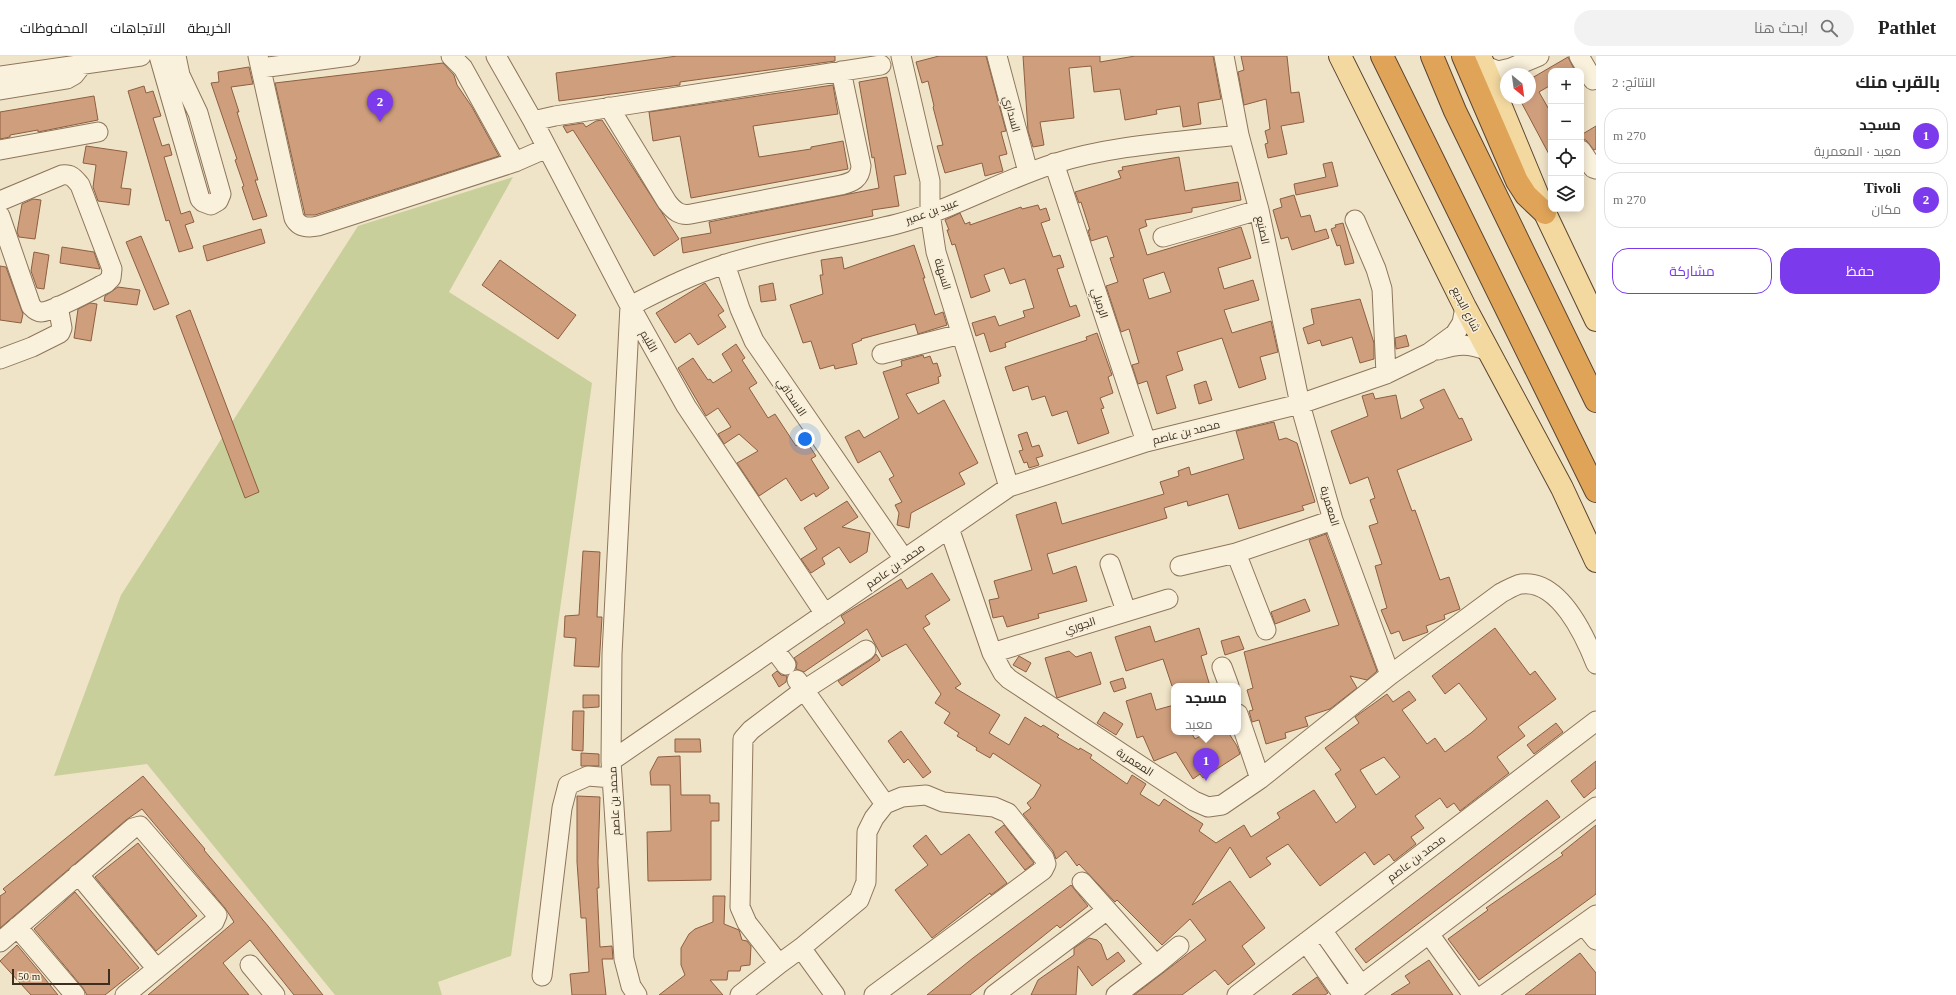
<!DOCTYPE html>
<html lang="ar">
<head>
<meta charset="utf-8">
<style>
  :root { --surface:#fff; --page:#f2f2f2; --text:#222; --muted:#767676; --line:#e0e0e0; --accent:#7c3aed }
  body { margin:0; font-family:"Times New Roman",Cairo,serif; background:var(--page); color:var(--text); direction:rtl }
  .controls { position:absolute; right:12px; top:12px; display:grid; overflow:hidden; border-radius:8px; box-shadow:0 2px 10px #0003 }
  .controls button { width:36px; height:36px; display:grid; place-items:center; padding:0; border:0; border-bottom:1px solid var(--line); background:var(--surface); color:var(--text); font:20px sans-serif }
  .compass { position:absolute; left:1500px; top:12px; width:36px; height:36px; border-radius:50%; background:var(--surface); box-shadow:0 2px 10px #0003; rotate:151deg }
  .scale { position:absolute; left:12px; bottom:10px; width:98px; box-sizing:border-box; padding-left:4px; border:2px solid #3d2e20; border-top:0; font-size:11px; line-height:14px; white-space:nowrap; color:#3d2e20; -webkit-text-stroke:3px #f7eed8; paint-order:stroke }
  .you { position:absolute; left:805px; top:383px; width:14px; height:14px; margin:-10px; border:3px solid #fff; border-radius:50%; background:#1a73e8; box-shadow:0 0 0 6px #1a73e833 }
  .badge { display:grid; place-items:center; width:26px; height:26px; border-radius:50%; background:var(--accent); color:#fff; font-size:13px; font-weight:700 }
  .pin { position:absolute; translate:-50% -33px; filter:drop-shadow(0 1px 2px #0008) }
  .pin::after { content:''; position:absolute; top:21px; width:14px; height:12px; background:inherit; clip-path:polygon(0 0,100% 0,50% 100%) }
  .popup { position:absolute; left:1171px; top:627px; width:70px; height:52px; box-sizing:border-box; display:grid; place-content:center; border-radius:8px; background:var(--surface); filter:drop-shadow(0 1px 3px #0005); font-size:13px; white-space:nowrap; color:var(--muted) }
  .popup b { font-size:15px; color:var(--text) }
  .popup::after { content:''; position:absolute; left:50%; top:100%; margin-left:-8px; border:8px solid transparent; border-top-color:var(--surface) }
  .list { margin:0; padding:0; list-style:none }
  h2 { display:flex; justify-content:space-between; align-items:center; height:52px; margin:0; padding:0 16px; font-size:17px }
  h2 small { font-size:13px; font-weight:400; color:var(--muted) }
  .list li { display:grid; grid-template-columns:26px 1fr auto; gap:12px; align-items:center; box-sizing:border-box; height:56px; margin:0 8px 8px; padding:0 8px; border:1px solid var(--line); border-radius:16px }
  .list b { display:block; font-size:15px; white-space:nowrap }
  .list p { margin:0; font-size:13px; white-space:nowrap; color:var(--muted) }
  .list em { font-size:13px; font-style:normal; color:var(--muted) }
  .actions { display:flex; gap:8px; padding:12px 16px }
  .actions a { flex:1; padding:9px 0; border:1px solid var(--accent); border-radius:16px; text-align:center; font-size:14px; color:var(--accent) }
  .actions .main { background:var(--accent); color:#fff }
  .icon { flex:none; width:22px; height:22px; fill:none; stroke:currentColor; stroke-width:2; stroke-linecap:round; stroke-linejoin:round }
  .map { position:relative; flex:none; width:1596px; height:939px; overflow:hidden; direction:ltr }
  header { display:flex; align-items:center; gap:24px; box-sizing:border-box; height:56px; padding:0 20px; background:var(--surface); border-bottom:1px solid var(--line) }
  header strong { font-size:19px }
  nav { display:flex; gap:22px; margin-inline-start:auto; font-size:14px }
  .search { width:280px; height:36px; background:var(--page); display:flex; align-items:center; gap:10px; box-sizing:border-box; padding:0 14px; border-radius:22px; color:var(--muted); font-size:15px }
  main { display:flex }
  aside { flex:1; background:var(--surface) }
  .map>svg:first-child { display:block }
</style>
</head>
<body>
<header>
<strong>Pathlet</strong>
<div class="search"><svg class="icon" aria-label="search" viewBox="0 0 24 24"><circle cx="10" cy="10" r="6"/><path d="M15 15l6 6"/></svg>ابحث هنا</div>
<nav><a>الخريطة</a><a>الاتجاهات</a><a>المحفوظات</a></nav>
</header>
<main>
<aside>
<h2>بالقرب منك<small>النتائج: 2</small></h2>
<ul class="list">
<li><span class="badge">1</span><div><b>مسجد</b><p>معبد · المعمرية</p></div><em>270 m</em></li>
<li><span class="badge">2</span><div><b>Tivoli</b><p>مكان</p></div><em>270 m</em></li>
</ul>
<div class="actions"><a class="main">حفظ</a><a>مشاركة</a></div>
</aside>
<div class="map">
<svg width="1596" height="939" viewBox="0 0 1596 939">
  <rect width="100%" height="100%" fill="#f0e4c8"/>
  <path fill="#c9cf9b" d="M513,121L449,236L592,327L511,900L438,926L442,939H335L147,708L54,720L121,539L358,170Z"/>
  <path fill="#cf9f7d" stroke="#8d5f41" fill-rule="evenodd" d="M677,0H835V5L680,26V29L559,45L556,17Z
    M939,0H986L1006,75L1001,76L1007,98L999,100L1003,115L985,120L982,107L945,117L937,90L943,89L933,51L934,50L928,25L922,27L916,6Z
    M1023,0H1100V6L1135,0H1213L1221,43L1198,47L1201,68L1183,71L1180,50L1156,54L1157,58L1125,64L1120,33L1094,36L1091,10L1069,12L1074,62L1040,66L1044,89L1033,91L1028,75Z
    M1241,0H1287L1291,37L1299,36L1304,66L1281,70L1287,98L1268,102L1265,88L1268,87L1265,75L1270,73L1266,43L1244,49L1238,16L1244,14Z
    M1568,1L1575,15H1551V29L1539,36L1551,57V102L1519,42H1530V19L1532,22Z
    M443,7L454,19L457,29L472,51L499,100L315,159H305L275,27Z
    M249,11L253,28L231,31L239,56H237L258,124H255L267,160L253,164L242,131L244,130L235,104L237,103L211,27L219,26L218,16Z
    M887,21L906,118L894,120L899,150L872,154L873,160L683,197L681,182L711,177L709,166L879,132L874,101L872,102L859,26Z
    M833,29L838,58L753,70L759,101L811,93V91L843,85L848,113L691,142L680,80L653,85L649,56Z
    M144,30L146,37L153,35L161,60L153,62L162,90L169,88L172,99L164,101L181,158L190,155L194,166L185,169L193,192L179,196L169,164L166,165L128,35Z
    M94,40L98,64L38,76V74L10,79V81L0,83V56Z
    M602,64L679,183L654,200L573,74L567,77L563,70L583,67L586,71L596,65Z
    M1596,70V93L1594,94L1586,84L1581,83V79Z
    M86,90L127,96L121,132L131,133L129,149L98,145L93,131L96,109L83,107Z
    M1179,101L1185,135L1238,126L1241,144L1192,152V156L1145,164L1147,170L1139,173L1147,199L1241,171L1251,202L1218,212L1224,233L1253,224L1259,244L1224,254L1232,277L1271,265L1278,296L1260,301L1266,323L1239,332L1222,282L1177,296L1183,314L1166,320L1176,352L1157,358L1147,325L1138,328L1132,309L1139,307L1129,273L1121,276L1106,230L1118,226L1110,202L1114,201L1107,180L1091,185L1088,174H1090L1081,146L1079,147L1075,136L1121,122L1118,115L1123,114L1122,111ZM1164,216L1171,236L1149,243L1143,223Z
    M1332,106L1338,130L1296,139L1294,128L1326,121L1323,108Z
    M1294,139L1301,161L1310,159L1315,176L1326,173L1329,182L1292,194L1288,181L1281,183L1273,154L1282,151L1280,143Z
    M33,143L41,144L35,183L19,181L17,176L22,148Z
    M1038,149L1040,154L1046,152L1050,164L1041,167L1053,201L1060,199L1064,211L1057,213L1070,251L1076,249L1080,260L1005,287L1006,291L990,296L984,277L976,280L972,267L995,260L999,270L1025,261L1023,255L1034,252L1025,223L1010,228L1004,212L984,219L990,235L971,242L955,188L952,189L947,174H949L945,164L960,157L965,168L970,166V169L1021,151L1022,153Z
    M1343,167L1354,207L1345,209L1340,189L1337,190L1331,173L1336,171L1335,169Z
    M261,173L265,187L207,205L203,190Z
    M141,180L169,248L154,254L126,186Z
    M914,189L925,222H923L935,259L943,256L947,269L918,278L915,268L861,283L862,284L852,288L857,308L835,313L834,309L820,313L811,285L803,287L790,249L823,238L820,219H823L821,204L842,201L844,213Z
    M62,191L94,196L100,213L60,207Z
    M34,196L49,199L44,233L37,232L31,215Z
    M500,204L576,259L558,283L482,229Z
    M0,210L6,211L23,258L21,267L0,264Z
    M705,227L724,255L718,259L726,271L698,289L690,277L675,287L656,257Z
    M773,227L776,244L761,246L759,230Z
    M118,231L140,234L137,249L104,245L105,240Z
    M1360,243L1374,287V303L1360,307L1352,281L1322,290L1320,284L1308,288L1303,272L1314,268L1311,253Z
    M90,247L97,248L91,285L74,282L78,253Z
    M190,254L259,436L245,442L176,260Z
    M1097,277L1112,319L1108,321L1113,337L1100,342L1104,352L1101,353L1109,377L1078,388L1067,355L1052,360L1045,340L1032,344L1028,330L1013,335L1005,311L1087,284L1086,281Z
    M1406,279L1409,290L1396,293L1395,282Z
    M736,288L745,302L742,304L757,327L749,332L768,362L775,358L796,390L805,383L816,400L811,403L829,432L816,441L814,437L801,445L786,422L759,440L737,407L758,395L739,378L724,388L718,378L731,371L718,352L706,360L678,312L693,302L708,324L710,323L713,327L732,315L722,298Z
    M923,299L924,302L930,300L933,308L937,307L941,320L938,321L939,327L906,338L918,358L944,344L978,407L959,417L965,428L911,457L909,472L897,469L899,457L895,449L902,446L889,423L894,420L880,395L858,407L845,381L859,374L864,382L899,362L883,316L902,310L901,305Z
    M1206,325L1212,344L1199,348L1194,329Z
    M1444,333L1459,363L1462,362L1472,384L1397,414L1412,455L1415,454L1440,524L1449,521L1460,553L1444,559L1445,563L1426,570L1428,576L1403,585L1399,575L1391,578L1381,554L1387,552L1375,510L1382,508L1369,470L1378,467L1370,444L1375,442L1368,421L1350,428L1331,375L1368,360L1362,340L1373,337L1375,343L1396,339L1401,363L1424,352L1420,344Z
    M1274,366L1279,384L1286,382L1297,387L1315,446L1302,450L1304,454L1239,473L1228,438L1188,450L1187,445L1164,452L1167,462L1047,498L1053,518L1076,510L1087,545L1038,558L1039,562L1007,571L1003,560L993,562L989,544L999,542L994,525L1032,514L1016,459L1056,446L1062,468L1164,438L1160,426L1179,420L1178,415L1189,411L1191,419L1244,403L1236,375Z
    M1027,376L1032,391L1039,389L1043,400L1036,402L1039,409L1029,412L1027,406L1024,407L1019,395L1023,394L1018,379Z
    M847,445L858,461L842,471L870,477L867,496L850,507L839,491L822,502L825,508L811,517L801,503L817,493L804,472Z
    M1326,478L1377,615L1367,624L1350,620L1357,632L1330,653L1305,661L1308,670L1285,677L1286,682L1266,688L1259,664L1252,666L1249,655L1253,654L1247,634L1253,632L1244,596L1339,569L1309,484Z
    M583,495L600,496L597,561H602L599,611L574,610L576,582L564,581L565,560L579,559Z
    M932,517L950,544L925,560L930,568L923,572L961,628L955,632L1000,659L989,677L1009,689L1025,661L1041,671L1043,669L1059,679L1057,681L1079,694L1080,692L1092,699L1090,702L1127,728L1132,719L1146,728L1140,738L1159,750L1164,743L1203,768L1199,775L1216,787L1244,769L1251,781L1280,762L1277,757L1314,734L1336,767L1356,751L1335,718L1341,714L1325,692L1359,667L1355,661L1387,638L1393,646L1409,635L1416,644L1402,654L1427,688L1435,682L1445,696L1471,677L1487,663L1459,627L1445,638L1432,620L1495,572L1530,619L1535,615L1556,643L1518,671L1525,680L1497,701L1509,717L1460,755L1454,747L1447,752L1440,742L1415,760L1424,772L1411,781L1416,788L1394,805L1389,798L1374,809L1365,796L1320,830L1288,788L1266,802L1271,808L1250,822L1230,791L1192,849L1230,825L1265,872L1242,890L1255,908L1228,929L1215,914L1182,939H1134L1206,884L1190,863L1162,889L1117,844L1115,846L1079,808L1077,810L1066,795L1056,803L1053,795L1023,758L1031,752L1027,747L1034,741L1041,729L993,697L990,702L976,694L977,692L957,680L959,677L944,667L950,657L935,647L941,638L906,588L882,601L867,573L804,616L796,613L797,607L794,602L845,567L841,560L901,523L907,533ZM1384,701L1400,721L1376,739L1360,714Z
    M1305,543L1310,555L1275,568L1271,556Z
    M1150,570L1155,586L1199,572L1207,598L1201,600L1210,630H1172L1163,603L1126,615L1115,581Z
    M1239,580L1244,593L1225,599L1221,585Z
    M1069,595L1076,601L1091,596L1101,628L1057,642L1045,602Z
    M876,598L880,604L842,630L838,625L872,603Z
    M1019,600L1031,607L1026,616L1013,609Z
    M777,615L781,619L787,620L786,626L779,631L772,619Z
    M1123,622L1126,632L1114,636L1110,626Z
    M1151,637L1156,654L1174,649V676H1191L1195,683L1202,679L1204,682L1212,676H1228L1237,690L1240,698L1203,722L1200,718L1193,723L1176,696L1154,705L1143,680L1137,682L1126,645Z
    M583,639H599V651L583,652Z
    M573,655H584L583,695L572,694Z
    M1104,656L1123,668L1116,679L1097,667Z
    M1556,667L1563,676L1534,698L1527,689Z
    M901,675L931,716L923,722L908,703L904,707L888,685Z
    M675,683H700L701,696H675Z
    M581,697L599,698V710H581Z
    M680,700L681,739H710V747H719V765H711V824L648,825L647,776L671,775L670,729H651L650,716L658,701Z
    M1596,705V732L1584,742L1571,725Z
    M143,720L205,793L204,794L268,870L323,939H294L250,884L223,907L249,939H148L234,866L225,852L142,753L126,764L0,872V840L6,836L3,833Z
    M577,740L600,741L598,806L599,832H597L600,891L612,890L613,903H602L606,939H572L570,918L589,916L586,862H581L577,806Z
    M1547,744L1560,761L1366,907L1355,893Z
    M1004,769L1034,807L1025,814L995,776Z
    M1596,769V838L1479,924L1448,883L1488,854L1486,852L1563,799L1561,797Z
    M969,778L1007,827L991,839L990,837L932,882L895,834L928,809L913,790L926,779L941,799Z
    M138,787L197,860L156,895L95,821Z
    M1071,829L1088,850L1060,872L1057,869L970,939H927L973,902Z
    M75,836L139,912L105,939H87L83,932L34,873Z
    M713,840H725L724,868L739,874L742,884L747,885L751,890L750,909L741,910L740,915H728L727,924H710L723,939H659L685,919L681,909V892L689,878L695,873L713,866Z
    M1089,882L1097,884L1101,888L1107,904L1118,896L1125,905L1092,930L1078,910L1076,939H1031L1038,924L1074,899V892Z
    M17,889L38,914L58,939H31L0,905Z
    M1580,897L1596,917V939H1525Z
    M1429,904L1453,939H1391L1410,927L1405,920Z
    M1317,921L1328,937L1325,939H1292Z"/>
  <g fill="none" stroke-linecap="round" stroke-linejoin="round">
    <g stroke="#8d765c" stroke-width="21">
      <path id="minor" d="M159,0L200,143L203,146L211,149L218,145L221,138L198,57L180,19L176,0
        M258,0L294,162C299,172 308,172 318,170L515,106L547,92
        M451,0L463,12L515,106
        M496,0L533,65L630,250L686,350L825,558
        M901,0L930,125V157L936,196L1009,431
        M997,0L1028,116
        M1224,0L1239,79L1259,154L1300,348L1333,464L1390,619
        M1579,0L1593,24
        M1475,6L1498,15L1511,12L1539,0
        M261,12L350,0
        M0,20L141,0
        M0,34L67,23L74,19L82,9
        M609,51L667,146C674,155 680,160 691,158L841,129C853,126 860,123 861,110L841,15
        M533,65L555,60L881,9
        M0,94L98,76
        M1581,94L1593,112L1596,113
        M1054,107L1146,386
        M0,145L62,119C72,118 74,122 80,129L112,213L111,222L106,227C94,233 52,256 41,256C36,256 34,253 31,250L0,160
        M1355,164L1376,213L1382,233L1386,318
        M1163,181L1259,154
        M725,208L740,253L754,285L904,503
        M1438,294C1459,288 1468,287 1488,295
        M882,298L961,278
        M0,303L32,291L60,277L62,272L58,250
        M949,472L992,597L1003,617L1009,623L1194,745L1208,751L1222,749L1260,723L1390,619L1501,537C1507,534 1515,529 1521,528C1559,523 1585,580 1596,608
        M1236,497L1266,574
        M1110,508L1126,555
        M1180,510L1236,497L1333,464
        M774,593L786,609
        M866,594L804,634L751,674L743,683L740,851L747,867L779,908L801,892L859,844L866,826L867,776L874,762L885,748L902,741L926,739L943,746L994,751L1008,757L1044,802L1046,808L1043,814L874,939
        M992,597L1168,543
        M1222,611L1229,630
        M797,624L885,748
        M1238,658L1260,723
        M611,705L1009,431L1146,386L1300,348L1386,318L1429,297L1455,278L1462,267L1465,251
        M78,818L157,913
        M1082,826L1107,854
        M1584,869L1596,884
        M17,871L75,939
        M1322,874L1361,929
        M1429,878L1473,939
        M0,886L133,772L140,770L217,859L214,866L125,939
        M1306,886L1343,939
        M801,892L835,939
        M250,909L275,939
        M1156,909L1179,890
        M542,920L562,752L568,729L588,720L612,722
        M637,939L631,930L624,903L611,705L612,598L630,250C660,235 690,219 723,209C779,191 841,182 897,168C951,154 1000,125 1053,108C1112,89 1177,86 1239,79
        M740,939L779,908
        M994,939L1107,854L1156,909L1116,939
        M1237,939L1596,665
        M1348,939L1596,751
        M1484,939L1596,859"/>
    </g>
    <g stroke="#5b4430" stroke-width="24">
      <path id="major" d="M1340,0L1465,251L1562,432L1596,505
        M1480,0L1545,157L1596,264"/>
    </g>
    <g stroke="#5b4430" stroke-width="24">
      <path id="highway" d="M1382,0L1596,435
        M1432,0L1455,55L1596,345
        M1463,0L1517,125L1526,139L1545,157"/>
    </g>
    <use href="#minor" stroke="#faf1dc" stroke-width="19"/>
    <use href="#major" stroke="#f3d9a0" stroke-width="22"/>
    <use href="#highway" stroke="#e0a458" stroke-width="22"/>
  </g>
  <g text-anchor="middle" stroke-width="3" stroke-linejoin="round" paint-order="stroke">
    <g font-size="11" fill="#3d2e20" stroke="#f7eed8">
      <text transform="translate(1012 58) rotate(75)" y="4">السداري</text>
      <text transform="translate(932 155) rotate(-20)" y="4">عبيد بن عمير</text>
      <text transform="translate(1263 174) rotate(78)" y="4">الصنيع</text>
      <text transform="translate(943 218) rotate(73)" y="4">السهلة</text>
      <text transform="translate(1100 247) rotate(72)" y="4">الرميلي</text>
      <text transform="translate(1466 253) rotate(63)" y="4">شارع البديع</text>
      <text transform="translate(649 285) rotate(60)" y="4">الثليم</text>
      <text transform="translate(792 341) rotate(56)" y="4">الاسحاقي</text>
      <text transform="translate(1186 376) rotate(-14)" y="4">محمد بن عاصم</text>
      <text transform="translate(1330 450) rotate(73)" y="4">المعمرية</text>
      <text transform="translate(895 510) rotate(-35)" y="4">محمد بن عاصم</text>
      <text transform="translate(1080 569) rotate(-17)" y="4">الجوري</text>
      <text transform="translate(1135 706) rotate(33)" y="4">المعمرية</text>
      <text transform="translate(614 745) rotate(-93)" y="4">محمد بن عاصم</text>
      <text transform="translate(1416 802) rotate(-37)" y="4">محمد بن عاصم</text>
    </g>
  </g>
</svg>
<div class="controls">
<button>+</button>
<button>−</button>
<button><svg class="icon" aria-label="locate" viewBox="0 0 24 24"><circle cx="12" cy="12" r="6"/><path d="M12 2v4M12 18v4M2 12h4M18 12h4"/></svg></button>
<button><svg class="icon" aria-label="layers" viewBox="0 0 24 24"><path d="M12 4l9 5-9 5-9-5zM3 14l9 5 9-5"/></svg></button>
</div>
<svg class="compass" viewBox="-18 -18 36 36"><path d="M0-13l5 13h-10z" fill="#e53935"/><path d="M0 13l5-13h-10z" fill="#767676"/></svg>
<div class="scale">50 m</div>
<div class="you"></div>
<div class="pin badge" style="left:1206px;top:725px">1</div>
<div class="popup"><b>مسجد</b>معبد</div>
<div class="pin badge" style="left:380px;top:66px">2</div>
</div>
</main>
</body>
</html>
